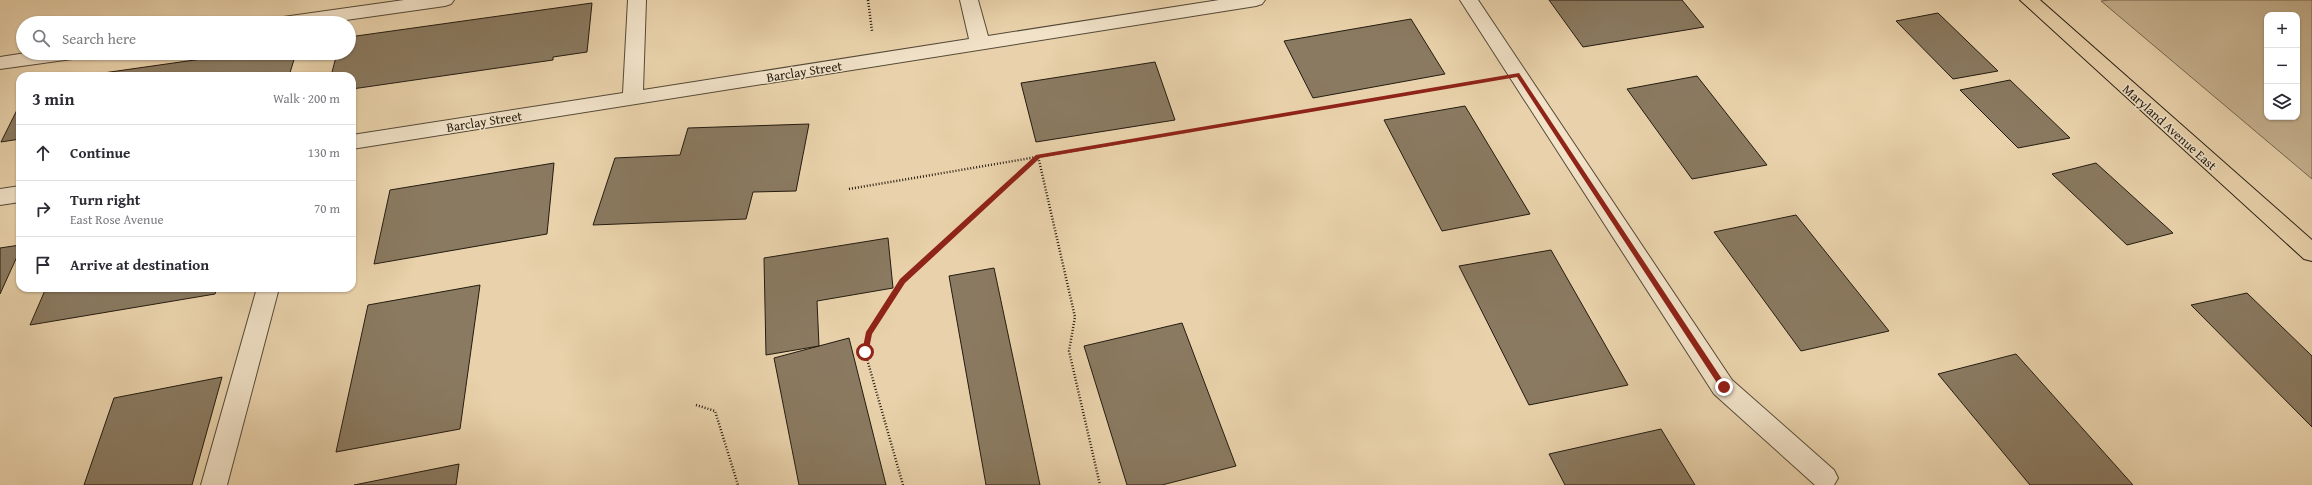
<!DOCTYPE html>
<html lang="en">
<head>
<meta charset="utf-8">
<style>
  :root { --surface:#fff; --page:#f7f7f7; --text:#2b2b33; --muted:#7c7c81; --line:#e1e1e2 }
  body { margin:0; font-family:"Gentium Book Plus",serif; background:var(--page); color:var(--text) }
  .controls { position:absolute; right:12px; top:12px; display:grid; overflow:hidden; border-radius:8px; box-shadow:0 1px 3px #0004 }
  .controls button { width:36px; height:36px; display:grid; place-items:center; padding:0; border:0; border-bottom:1px solid var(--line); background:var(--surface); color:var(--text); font:20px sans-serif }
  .stop { position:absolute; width:12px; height:12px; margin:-9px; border:3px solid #8f2418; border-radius:50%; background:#fff }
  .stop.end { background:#8f2418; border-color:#fff; box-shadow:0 1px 4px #0008 }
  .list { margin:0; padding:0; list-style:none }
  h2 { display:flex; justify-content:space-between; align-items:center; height:52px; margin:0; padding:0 16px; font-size:17px }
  h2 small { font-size:13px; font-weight:400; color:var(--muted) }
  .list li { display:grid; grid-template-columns:26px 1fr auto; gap:12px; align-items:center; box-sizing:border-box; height:56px; padding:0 16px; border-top:1px solid var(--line) }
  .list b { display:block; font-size:15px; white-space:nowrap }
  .list p { margin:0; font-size:13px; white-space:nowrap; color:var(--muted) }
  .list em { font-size:13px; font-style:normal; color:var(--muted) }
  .icon { flex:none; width:22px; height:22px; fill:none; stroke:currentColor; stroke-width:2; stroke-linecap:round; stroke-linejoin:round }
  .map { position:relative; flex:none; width:2312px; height:485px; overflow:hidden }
  .search { position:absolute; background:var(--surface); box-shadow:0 1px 3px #0004; left:16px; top:16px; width:340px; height:44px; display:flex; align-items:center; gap:10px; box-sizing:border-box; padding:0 14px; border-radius:22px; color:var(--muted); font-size:15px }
  .panel { position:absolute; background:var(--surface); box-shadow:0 1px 3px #0004; left:16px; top:72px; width:340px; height:220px; border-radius:12px }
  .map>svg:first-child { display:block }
</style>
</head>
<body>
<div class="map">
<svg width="2312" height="485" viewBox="0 0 2312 485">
  <rect width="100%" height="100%" fill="#e9d2ab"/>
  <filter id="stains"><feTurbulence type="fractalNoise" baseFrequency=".005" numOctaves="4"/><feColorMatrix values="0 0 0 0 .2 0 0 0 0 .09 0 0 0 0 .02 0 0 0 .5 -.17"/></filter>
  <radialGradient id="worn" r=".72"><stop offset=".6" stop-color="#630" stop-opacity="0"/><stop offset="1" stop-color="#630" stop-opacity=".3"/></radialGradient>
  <path fill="#c7b391" stroke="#756750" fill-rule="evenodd" d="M2110,0H2312V179L2101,1ZM2267,15H2297V117H2267Z"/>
  <path fill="#8a7a61" stroke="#231b10" d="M1549,0H1682L1704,27L1583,47Z
    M592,3L587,52L553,57V60L352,89V76H331L337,53H349V37Z
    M1938,13L1998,71L1953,79L1896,21Z
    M1411,19L1445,74L1313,98L1284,41Z
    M244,53H296L289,76H82Z
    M1155,62L1175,120L1036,142L1021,83Z
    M1697,76L1767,165L1692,179L1627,89Z
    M2010,80L2070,138L2018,148L1960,90Z
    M20,104V139L1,142Z
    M1465,106L1530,214L1442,231L1384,120Z
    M809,124L796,191L753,192L746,219L593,225L615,158L680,155L688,128Z
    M554,163L547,234L374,264L390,190Z
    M2096,163L2173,233L2127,245L2052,174Z
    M1796,215L1889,331L1801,351L1714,232Z
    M888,238L893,288L817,301L819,346L766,355L764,258Z
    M20,245V250L0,294V248Z
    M1551,250L1628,385L1529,405L1459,266Z
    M994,268L1040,485H986L949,276Z
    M480,285L460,429L336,452L368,305Z
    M46,288H217L215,294L30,325Z
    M2247,293L2312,356V427L2191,305Z
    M1182,323L1236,466L1162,485H1127L1084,346Z
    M849,338L886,485H799L774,358Z
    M2016,354L2133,485H2030L1938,374Z
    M222,377L192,485H84L114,398Z
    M1661,429L1695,485H1565L1549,454Z
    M459,464L456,485H354Z"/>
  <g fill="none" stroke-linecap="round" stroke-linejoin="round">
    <g stroke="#544937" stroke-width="2">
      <path id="minor" d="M404,0H454L451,4L445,6L325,23H274L276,19L283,17Z
        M628,0H646L643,90L969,39L960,0H978L988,36L1219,0H1265L1262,4L1256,6L352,149V135L623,93Z
        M1460,0H1478L1732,380L1834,470L1838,478L1834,485H1815L1714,394Z
        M26,53H82L79,57L72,59L0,69V57Z
        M20,186V202L0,205V189Z
        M257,288H279L227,485H201Z"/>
    </g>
    <g stroke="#231b10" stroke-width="2">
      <path id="major" d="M2020,0H2040L2312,240V261L2304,259Z"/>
    </g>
    <path stroke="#231b10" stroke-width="2.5" stroke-dasharray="1 2" stroke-linecap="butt" d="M868,0L872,31
      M849,189L1483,81
      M696,405L715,411L738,485
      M903,485L865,352L869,334L903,281L1038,156L1075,317L1069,351L1100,485"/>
    <use href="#minor" fill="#f1e2c8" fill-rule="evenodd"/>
    <use href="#major" fill="#e9d2ab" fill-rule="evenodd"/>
  </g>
  <path fill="#8f2418" d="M1519,73L1726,385V389H1721L1517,77L1040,158L905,283L872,334L868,354L862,352L866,332L900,279L1036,155Z"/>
  <g text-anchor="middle" stroke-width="3" stroke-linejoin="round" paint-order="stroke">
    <g font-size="13" fill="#231b10" stroke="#f1e2c8">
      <text transform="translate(804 71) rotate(-9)" y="5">Barclay Street</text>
      <text transform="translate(484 121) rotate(-9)" y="5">Barclay Street</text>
      <text transform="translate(2170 127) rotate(42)" y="5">Maryland Avenue East</text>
    </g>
  </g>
  <rect width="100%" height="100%" filter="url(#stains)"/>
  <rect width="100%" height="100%" fill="url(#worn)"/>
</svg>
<div class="controls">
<button>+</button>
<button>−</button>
<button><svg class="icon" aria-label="layers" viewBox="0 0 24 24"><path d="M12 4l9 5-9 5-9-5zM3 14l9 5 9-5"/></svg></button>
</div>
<div class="stop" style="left:865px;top:352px"></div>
<div class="stop end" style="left:1724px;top:387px"></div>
<div class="search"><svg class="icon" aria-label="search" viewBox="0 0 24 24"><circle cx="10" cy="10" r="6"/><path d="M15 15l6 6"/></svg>Search here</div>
<section class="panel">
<h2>3 min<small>Walk · 200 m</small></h2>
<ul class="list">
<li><svg class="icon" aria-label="ahead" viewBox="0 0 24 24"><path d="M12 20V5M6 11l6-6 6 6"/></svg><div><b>Continue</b></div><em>130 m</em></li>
<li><svg class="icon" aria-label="right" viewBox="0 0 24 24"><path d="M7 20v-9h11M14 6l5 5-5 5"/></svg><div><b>Turn right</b><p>East Rose Avenue</p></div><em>70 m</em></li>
<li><svg class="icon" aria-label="arrive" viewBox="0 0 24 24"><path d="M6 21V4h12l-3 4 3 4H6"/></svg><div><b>Arrive at destination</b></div></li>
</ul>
</section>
</div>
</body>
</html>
